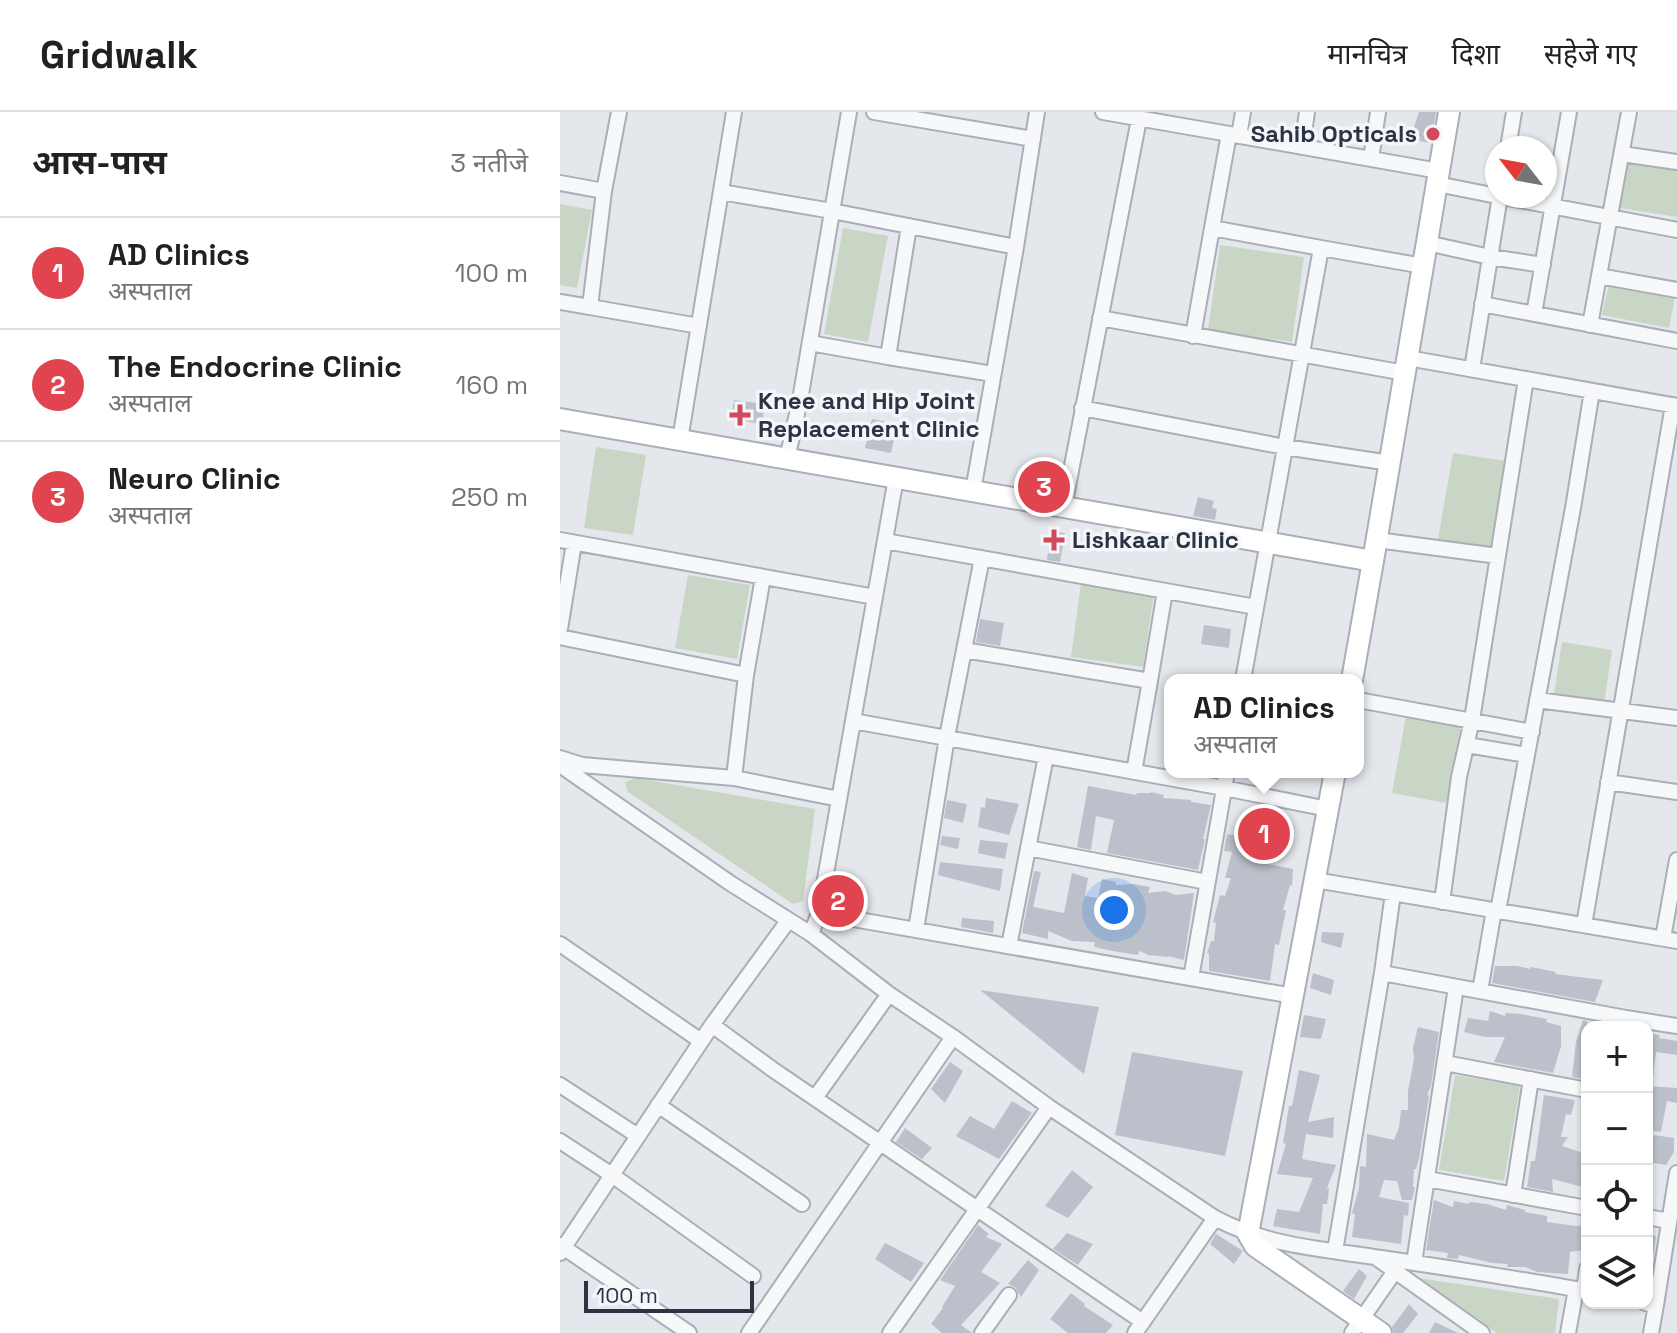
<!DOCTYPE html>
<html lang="hi">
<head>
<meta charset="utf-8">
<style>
  :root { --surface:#fff; --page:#f6f6f6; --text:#202124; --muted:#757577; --line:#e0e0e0; --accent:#d1495b }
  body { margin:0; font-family:"Space Grotesk","Noto Sans Devanagari",sans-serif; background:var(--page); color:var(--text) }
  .controls { position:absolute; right:24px; bottom:24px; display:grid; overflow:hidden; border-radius:16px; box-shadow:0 2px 6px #0004 }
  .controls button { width:72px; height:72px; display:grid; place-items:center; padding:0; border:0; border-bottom:2px solid var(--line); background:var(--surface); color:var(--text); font:40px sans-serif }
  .compass { position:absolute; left:925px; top:24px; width:72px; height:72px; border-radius:50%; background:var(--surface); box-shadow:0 2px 6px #0004; rotate:301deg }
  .scale { position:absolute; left:24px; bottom:20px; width:170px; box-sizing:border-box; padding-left:8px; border:4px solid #2b3445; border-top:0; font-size:22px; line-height:28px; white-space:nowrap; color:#2b3445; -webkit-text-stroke:6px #f4f6f9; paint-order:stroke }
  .you { position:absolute; left:554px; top:798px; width:28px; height:28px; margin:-20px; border:6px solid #fff; border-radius:50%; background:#1a73e8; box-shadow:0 0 0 12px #1a73e833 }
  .badge { display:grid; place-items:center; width:52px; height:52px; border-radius:50%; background:var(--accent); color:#fff; font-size:26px; font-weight:700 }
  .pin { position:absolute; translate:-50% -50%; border:4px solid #fff; box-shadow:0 2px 8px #0006 }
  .popup { position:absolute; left:604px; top:562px; width:200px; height:104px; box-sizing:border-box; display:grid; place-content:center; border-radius:16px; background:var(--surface); filter:drop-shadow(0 2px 6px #0005); font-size:26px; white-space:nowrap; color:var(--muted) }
  .popup b { font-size:30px; color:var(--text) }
  .popup::after { content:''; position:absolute; left:50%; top:100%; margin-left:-16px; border:16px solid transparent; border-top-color:var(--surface) }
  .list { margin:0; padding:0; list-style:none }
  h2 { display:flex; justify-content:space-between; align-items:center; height:104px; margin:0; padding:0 32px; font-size:34px }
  h2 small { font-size:26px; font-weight:400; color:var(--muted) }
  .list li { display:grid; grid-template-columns:52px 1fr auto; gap:24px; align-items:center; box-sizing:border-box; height:112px; padding:0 32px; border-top:2px solid var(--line) }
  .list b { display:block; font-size:30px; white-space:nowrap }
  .list p { margin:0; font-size:26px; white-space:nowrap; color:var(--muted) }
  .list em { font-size:26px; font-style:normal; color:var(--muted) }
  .icon { flex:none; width:44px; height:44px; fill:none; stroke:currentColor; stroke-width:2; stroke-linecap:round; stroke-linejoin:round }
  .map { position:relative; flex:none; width:1117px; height:1221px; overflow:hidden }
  header { display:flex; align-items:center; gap:48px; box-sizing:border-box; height:112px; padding:0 40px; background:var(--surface); border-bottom:2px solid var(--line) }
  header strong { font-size:38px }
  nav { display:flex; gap:44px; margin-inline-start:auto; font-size:28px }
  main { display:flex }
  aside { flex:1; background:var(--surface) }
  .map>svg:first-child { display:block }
</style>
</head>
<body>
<header>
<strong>Gridwalk</strong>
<nav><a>मानचित्र</a><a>दिशा</a><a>सहेजे गए</a></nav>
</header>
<main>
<aside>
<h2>आस-पास<small>3 नतीजे</small></h2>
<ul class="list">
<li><span class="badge" style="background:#e0444e">1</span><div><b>AD Clinics</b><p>अस्पताल</p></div><em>100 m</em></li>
<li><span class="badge" style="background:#e0444e">2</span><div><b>The Endocrine Clinic</b><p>अस्पताल</p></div><em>160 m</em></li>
<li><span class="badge" style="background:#e0444e">3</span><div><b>Neuro Clinic</b><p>अस्पताल</p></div><em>250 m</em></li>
</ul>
</aside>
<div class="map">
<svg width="1117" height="1221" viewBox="0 0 1117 1221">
  <rect width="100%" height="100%" fill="#e4e7ec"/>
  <path fill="#c9d6c5" d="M1068,49L1117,58V105L1060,96Z
    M0,92L32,98L17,176L0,173Z
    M283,116L328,124L308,230L264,222Z
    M660,133L744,145L732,230L648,218Z
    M1049,172L1115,185L1109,216L1042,203Z
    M36,335L86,343L73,423L24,416Z
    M893,341L946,349L932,436L878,427Z
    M128,463L190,473L177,547L115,536Z
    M521,471L594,481L583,555L511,545Z
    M1002,530L1052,538L1044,591L994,583Z
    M847,598L902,608L886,691L832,681Z
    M76,666L255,697L243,789L233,792L68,680L65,670Z
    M895,963L960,974L944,1069L879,1058Z
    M858,1166L999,1187L995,1221H937Z"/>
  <path fill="#bbc0ca" d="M859,0H876L871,31L859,29L854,15Z
    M174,288L205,292L202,312L171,307Z
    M312,307L337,312L331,341L305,336Z
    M458,360L494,366L491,380L455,373Z
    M638,385L654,389L652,396L657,397L655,408L633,404Z
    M491,419L505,421L500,450L487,448Z
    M420,507L444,511L440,534L416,530Z
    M644,513L671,517L669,536L641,532Z
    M528,674L576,683L577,681H591V680L604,683L603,686L631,688V690L651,693L643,727H645L638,758L547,741L554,708L536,704L531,738L517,735Z
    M426,686L459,692L449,723L418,715L421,695L425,696Z
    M387,688L407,692L403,711L384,706Z
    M692,714L713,717L707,752L733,757L732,774L730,773L723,798H726L719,833L715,832L710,869L649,859V841H647L651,829H654L656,811L653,810L660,783L665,784L671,766H665L672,740L664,739L667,722L690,726Z
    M382,724L400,726L398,737L380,733Z
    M420,728L448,731L445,747L418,741Z
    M380,750L443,757L440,779L378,763Z
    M474,759L481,760L473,795L504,801L512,761L528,766L525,784L538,786L542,767L556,770V773L574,772L590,775L588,781L605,779L616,783L634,781L624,848L608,844L607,845L591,843V844L579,839L578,843L558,840L534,835L535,830L512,829L488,819V827L462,821Z
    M273,780L298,785L295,797L271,793Z
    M402,806L434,809L433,821L401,815Z
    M762,820L784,821L781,836L761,830Z
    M935,854H957L970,857L971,855L996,860L995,862L1043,868L1035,890L932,871Z
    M753,861L774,868L771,883L750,876Z
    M420,878L539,895L524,962Z
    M930,899L945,904L946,901L960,902L987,907L986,910L1001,914V934L993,961L934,950L945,925H925L904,920L908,906L928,909Z
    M744,903L766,907L761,927L740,925Z
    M1023,908L1027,909V947L1023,967L1012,965L1016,930Z
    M858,915L879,920L871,974L867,983L869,984L859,1047L856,1057H854L853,1075H855L852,1088H842L837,1069L824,1068L819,1085L849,1091L848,1104L844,1103L841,1132L792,1125L795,1103L792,1101L799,1076L800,1054L806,1055L807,1022L834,1028L839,1015L841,998H848V979L854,947L853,936Z
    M1087,921L1100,923L1099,926L1117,929V943L1096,940L1093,966L1087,965Z
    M572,940L683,959L665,1044L555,1023Z
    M390,950L403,959L385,991L371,977Z
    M739,958L760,963L748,1010L774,1005L773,1026L746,1022L742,1047L776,1053L767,1076L769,1077L767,1092H763L760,1122L713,1114L717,1097L739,1100L753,1066L717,1062L726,1032L723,1031L729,994H732Z
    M1087,974L1117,976V991L1107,989L1101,1020L1087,1018Z
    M984,983L1015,988L1011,1003L1006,1002L1001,1025H1008L1002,1034L1026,1042L1027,1066L1023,1075L992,1067L993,1080L967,1075L971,1049H975Z
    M452,989L472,1001L439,1047L396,1024L410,1004L434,1017Z
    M345,1016L372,1036L362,1047L336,1030Z
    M1094,1023L1114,1026V1040L1106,1053L1087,1050V1042Z
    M512,1058L533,1075L508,1106L485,1094Z
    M874,1088L893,1095L894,1089L909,1092V1090L927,1092L946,1098L947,1093L965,1098V1100L987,1104V1110L1016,1114L1027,1113L1025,1138L1010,1140L1008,1162L977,1160L965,1155H947L948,1152L932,1151L899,1143L898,1147L887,1146L888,1141L866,1138Z
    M418,1113L429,1122L426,1125L442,1132L421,1160L440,1171L401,1213L412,1221H382L371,1212L383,1196L382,1195L395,1174L380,1168Z
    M507,1121L533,1132L518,1153L493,1137Z
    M656,1122L683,1139L674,1152L650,1132Z
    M1087,1122L1096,1124L1092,1152L1087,1151Z
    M325,1131L364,1151L351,1170L315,1147Z
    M468,1148L479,1158L461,1185L455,1175L448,1172Z
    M799,1157L807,1164L794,1187L783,1179Z
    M511,1181L525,1192L524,1194L553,1213L546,1221H508L490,1207Z
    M849,1192L858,1202L843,1221H834L832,1215Z
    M875,1210L898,1221H869Z"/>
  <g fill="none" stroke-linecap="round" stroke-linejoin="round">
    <g stroke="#a9aeb7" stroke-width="18">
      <path id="street" d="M314,0L473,27
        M543,0L669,22L652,116L761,136L683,568
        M669,22L879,59
        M679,24L683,0
        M742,35L747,0
        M948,36L954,0
        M1062,42L1117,50
        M811,47L818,0
        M0,71L44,79L59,0
        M877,72L937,84
        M161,80L272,99L456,135
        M938,84L1117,118
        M867,131L930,145L983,153
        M761,136L863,154
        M1039,164L1117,178
        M0,190L30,195L44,79
        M922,192L1117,229
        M30,195L139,214
        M974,202L1009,0
        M540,206L845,261
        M1030,213L1069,0
        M633,224L652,116
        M250,231L328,245L349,114
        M328,245L433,262
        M848,246L1117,294
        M912,257L940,84
        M522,296L725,335L830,351
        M120,328L174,0
        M227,347L240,288L289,0
        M413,379L456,135L477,0
        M504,395L579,7
        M0,428L315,485
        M817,428L938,444
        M325,429L696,495
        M0,517L14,431
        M0,525L186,563L174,666L22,653L0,646
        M404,538L590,569L605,479
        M186,563L203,465
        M798,588L972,620
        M977,588L1117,606
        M293,609L664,676L768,697
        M907,633L967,643
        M0,653L170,771L251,822L329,882L393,925L489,995L655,1106C707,1134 763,1137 821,1146C890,1156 959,1167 1027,1179
        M574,660L590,569
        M174,666L279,687
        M1048,670L1117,680
        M468,736L647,770
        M755,768L1117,829
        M833,781L822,861L1066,906L1065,915
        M882,790L899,665L912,608L966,267
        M938,799L1013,396L1032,279
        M259,801L733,884
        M1024,813L1113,293
        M356,818L387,625L422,446
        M251,822L259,801L336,366
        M1103,826L1117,748
        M0,832L141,929
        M449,834L486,644
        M631,866L667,660
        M920,879L934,798
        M1066,906L1117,914
        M152,913L212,957L583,1210
        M885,951L1027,978
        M0,973L78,1024
        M255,986L329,882
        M98,993L242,1092
        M0,1029L52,1063L193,1164
        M867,1067L1027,1096
        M953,1083L971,967
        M1087,1105L1109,1109
        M0,1133L129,1221
        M775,1139L822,861
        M0,1141L152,913L228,809
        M818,1147L922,1221
        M854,1151L896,875
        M1024,1179L1027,1157
        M1085,1191L1096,1193L1117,1061
        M189,1221L393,925
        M330,1221L489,995
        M422,1221L449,1183
        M575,1221L655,1106
        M792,1221L835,1159
        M1008,1221L1016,1177
        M1091,1221L1096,1193"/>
    </g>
    <g stroke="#a9aeb7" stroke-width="24">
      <path id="secondary" d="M0,307L813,449
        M792,568L813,449L889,0
        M775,660L688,1122L695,1134L821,1221"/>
    </g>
    <use href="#street" stroke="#f7f8fa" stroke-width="14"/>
    <use href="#secondary" stroke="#fff" stroke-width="20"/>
  </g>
  <g fill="#d1495b" stroke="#f4f6f9" stroke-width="3">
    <circle cx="873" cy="22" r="8"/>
    <path d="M176 291h8v8h8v8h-8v8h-8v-8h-8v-8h8z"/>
    <path d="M490 416h8v8h8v8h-8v8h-8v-8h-8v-8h8z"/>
  </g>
  <g text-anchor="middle" stroke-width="7" stroke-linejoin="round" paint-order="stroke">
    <g font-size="24" font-weight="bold" fill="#2b3445" stroke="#f4f6f9" text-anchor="start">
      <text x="857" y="30" text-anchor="end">Sahib Opticals</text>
      <text x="198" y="297">Knee and Hip Joint<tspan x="198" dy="28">Replacement Clinic</tspan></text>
      <text x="512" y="436">Lishkaar Clinic</text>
    </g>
  </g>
</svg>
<div class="controls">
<button>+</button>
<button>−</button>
<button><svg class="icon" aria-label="locate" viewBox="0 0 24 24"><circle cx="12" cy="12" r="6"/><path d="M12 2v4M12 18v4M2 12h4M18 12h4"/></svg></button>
<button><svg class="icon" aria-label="layers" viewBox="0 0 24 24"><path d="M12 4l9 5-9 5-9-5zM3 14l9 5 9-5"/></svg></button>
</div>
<svg class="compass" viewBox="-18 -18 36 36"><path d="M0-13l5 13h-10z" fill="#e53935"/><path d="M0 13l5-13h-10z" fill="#757577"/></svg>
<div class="scale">100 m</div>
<div class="you"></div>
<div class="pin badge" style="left:704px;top:722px;background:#e0444e">1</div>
<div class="popup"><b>AD Clinics</b>अस्पताल</div>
<div class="pin badge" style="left:278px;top:789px;background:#e0444e">2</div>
<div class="pin badge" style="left:484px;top:375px;background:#e0444e">3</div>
</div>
</main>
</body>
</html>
